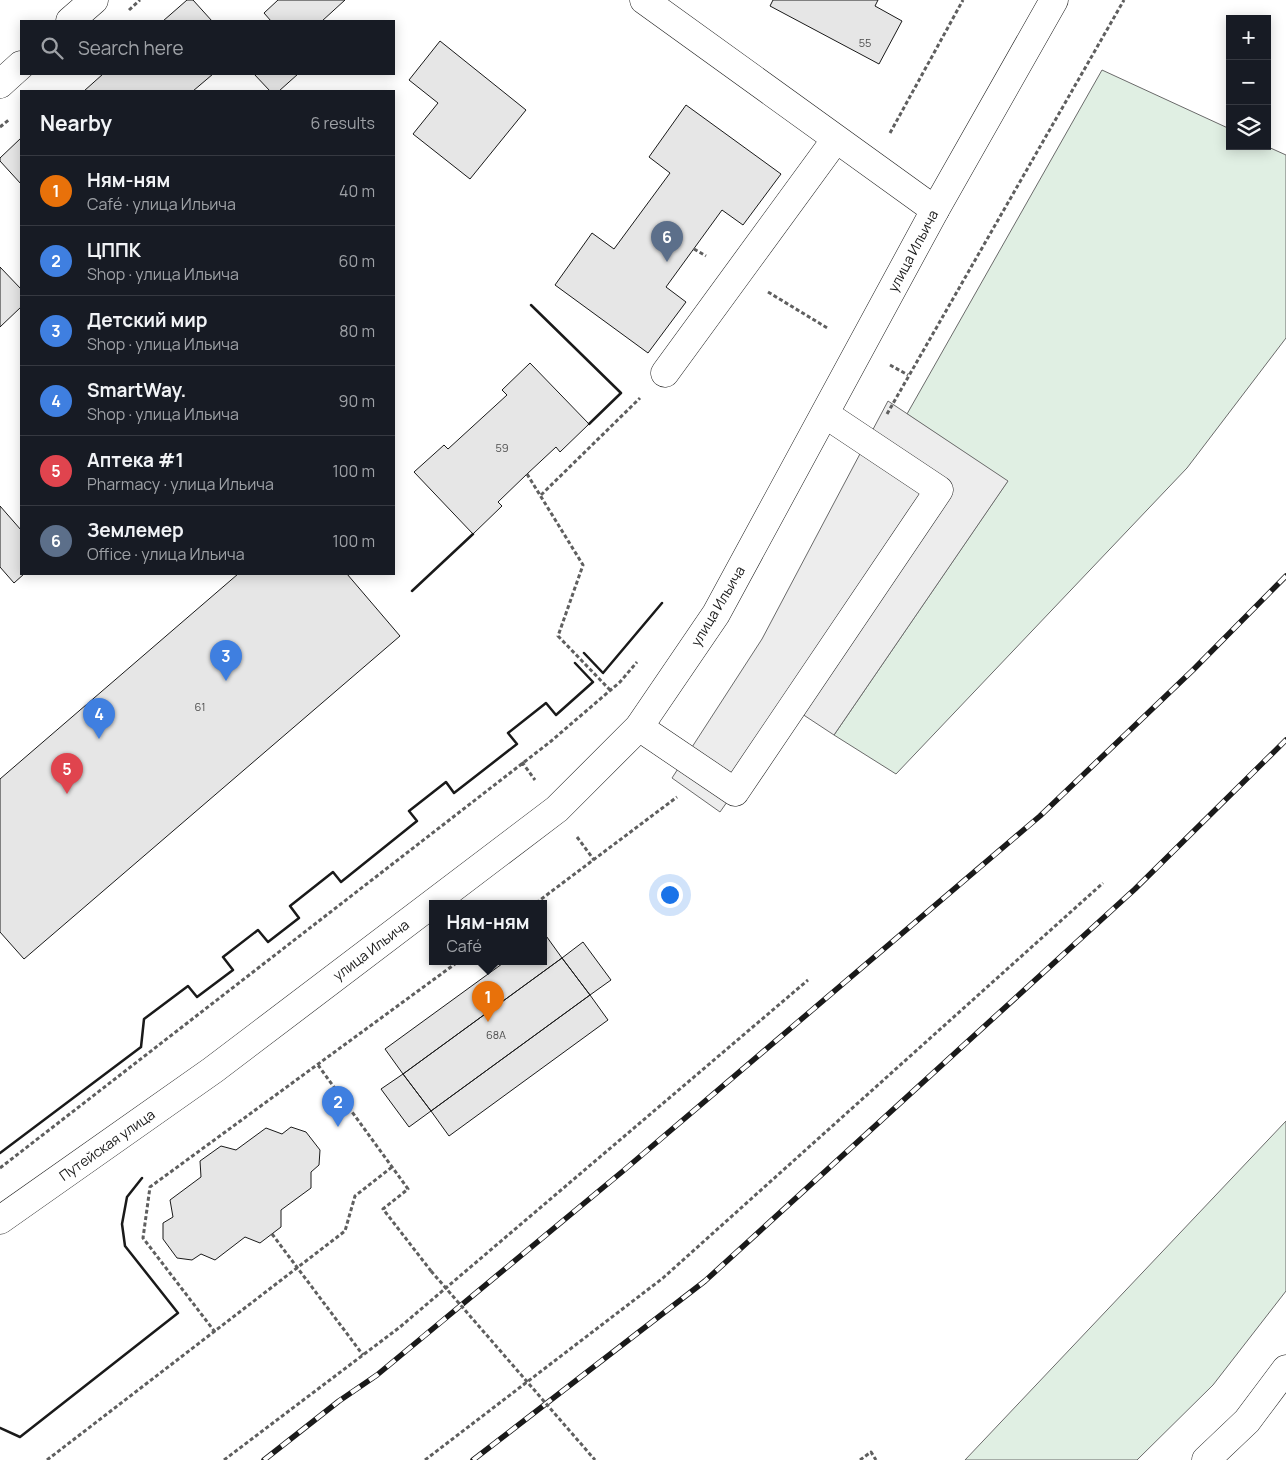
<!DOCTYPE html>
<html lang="en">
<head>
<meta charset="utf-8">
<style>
  :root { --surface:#171b24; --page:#20242c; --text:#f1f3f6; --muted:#9ea1a6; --line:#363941; --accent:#8c9099 }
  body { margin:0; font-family:Manrope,sans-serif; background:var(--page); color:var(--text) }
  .controls { position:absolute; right:15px; top:15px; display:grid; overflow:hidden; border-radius:0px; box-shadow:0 2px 12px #0003 }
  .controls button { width:45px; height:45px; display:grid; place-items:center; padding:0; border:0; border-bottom:1px solid var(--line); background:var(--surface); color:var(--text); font:25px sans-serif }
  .you { position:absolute; left:669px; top:894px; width:18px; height:18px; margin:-12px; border:4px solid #fff; border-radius:50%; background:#1a73e8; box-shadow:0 0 0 8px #1a73e833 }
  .badge { display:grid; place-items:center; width:32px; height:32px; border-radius:50%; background:var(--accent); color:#fff; font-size:16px; font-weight:700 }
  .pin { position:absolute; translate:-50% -41px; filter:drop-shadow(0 1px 2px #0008) }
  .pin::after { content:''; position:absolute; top:26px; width:18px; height:15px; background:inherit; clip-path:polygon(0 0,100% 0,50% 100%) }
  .popup { position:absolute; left:429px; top:900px; width:118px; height:65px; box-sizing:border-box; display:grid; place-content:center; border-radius:0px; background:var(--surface); filter:drop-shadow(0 1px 4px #0005); font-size:16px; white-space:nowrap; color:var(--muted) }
  .popup b { font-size:19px; color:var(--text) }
  .popup::after { content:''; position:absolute; left:50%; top:100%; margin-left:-10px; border:10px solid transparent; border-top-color:var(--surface) }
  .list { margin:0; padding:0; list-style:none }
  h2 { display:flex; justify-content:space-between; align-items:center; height:65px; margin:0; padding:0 20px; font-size:21px }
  h2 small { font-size:16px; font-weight:400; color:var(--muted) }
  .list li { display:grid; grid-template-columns:32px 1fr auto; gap:15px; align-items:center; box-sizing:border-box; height:70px; padding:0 20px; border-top:1px solid var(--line) }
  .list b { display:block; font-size:19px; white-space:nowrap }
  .list p { margin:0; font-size:16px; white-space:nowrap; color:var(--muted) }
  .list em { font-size:16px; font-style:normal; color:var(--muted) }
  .icon { flex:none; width:28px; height:28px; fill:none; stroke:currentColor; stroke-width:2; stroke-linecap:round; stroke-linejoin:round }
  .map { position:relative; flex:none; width:1286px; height:1460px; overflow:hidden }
  .search { position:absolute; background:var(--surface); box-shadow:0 2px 12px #0003; left:20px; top:20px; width:375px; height:55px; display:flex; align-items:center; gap:12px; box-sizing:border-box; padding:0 18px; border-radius:0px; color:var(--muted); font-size:19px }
  .panel { position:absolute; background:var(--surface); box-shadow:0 2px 12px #0003; left:20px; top:90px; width:375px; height:485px; border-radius:0px }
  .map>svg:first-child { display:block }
</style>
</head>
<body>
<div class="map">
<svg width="1286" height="1460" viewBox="0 0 1286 1460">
  <rect width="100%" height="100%" fill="#fff"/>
  <path fill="#e0efe3" stroke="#6a6a6a" d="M1102,70L1230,129V146H1266L1286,155V338L1187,468L896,774L834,735L1007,482L907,414Z
    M1286,1121V1291L1213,1385L1137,1460H965Z"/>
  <path fill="#ededed" stroke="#6a6a6a" d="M888,401L1008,481L834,735L793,708L720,812L672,778L762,639Z"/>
  <path fill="#e6e6e6" stroke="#1a1a1a" d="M187,0H193L212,21H163Z
    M278,0H345L322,21H271L264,13Z
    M773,0H878L875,6L902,21L879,64L770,6Z
    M440,41L526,110L470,179L413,134L438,103L409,80Z
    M103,74H213L193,91H84Z
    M254,74H298L279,91H270Z
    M686,105L781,174L743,225L722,210L666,287L686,302L648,353L555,285L592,233L614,249L670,173L649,157Z
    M21,138V184L0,161V158Z
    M0,267L21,289V307L0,327Z
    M530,363L589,424L560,452L556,447L527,474L498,502L502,506L473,534L414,472L444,445L448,449L507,395L502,390Z
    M0,506L21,530V574H24L14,583L0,567Z
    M238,574H347L400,636L24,959L0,932V779Z
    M544,933L562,958L403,1074L385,1049L506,961H543Z
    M583,942L611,980L590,995L562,958Z
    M562,958L590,995L431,1111L403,1074Z
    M590,995L608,1020L449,1136L431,1111Z
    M403,1074L431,1111L409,1127L381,1089Z
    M291,1127L306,1132L320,1150L319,1165L311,1172V1188L281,1210V1227L260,1243L245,1237L215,1260L201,1254L192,1260L177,1258L163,1239V1223L173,1217L170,1200L201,1177L200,1161L221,1146L236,1150L266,1128L282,1134Z"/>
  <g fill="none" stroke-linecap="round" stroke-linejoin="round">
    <g stroke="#1a1a1a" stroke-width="29">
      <path id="minor" d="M644,0L935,210
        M70,21L94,0
        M0,84L21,65
        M665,373L836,139
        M639,727L735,792L939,490L825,414
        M1206,1460L1247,1421L1286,1369"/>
    </g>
    <g stroke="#1a1a1a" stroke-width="29">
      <path id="major" d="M0,1220L213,1070L557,809L639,727L716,614L935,210L1054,0"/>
    </g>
    <path stroke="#5f5f5f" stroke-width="3" stroke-dasharray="4 2.5" stroke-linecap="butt" d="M129,10L140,0
      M0,127L10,119
      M890,133L963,0
      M694,249L706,256
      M768,292L829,329
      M890,365L908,375
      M887,414L1124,0
      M527,474L583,565L558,636L610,690
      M541,495L640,398
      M522,762L535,780
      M577,837L594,860
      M536,903L677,797
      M318,1065L408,1189L383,1209L431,1271
      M0,1168L550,742L620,682L637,662
      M272,1234L363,1355
      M215,1332L143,1238L150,1187L459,961
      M47,1460L345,1231L355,1196L392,1167
      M224,1460L400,1327L808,980
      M425,1460L663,1278L1103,883
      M860,1460L871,1452L876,1460"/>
    <use href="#minor" stroke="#fff" stroke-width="28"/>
    <use href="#major" stroke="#fff" stroke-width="28"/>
    <g stroke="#1a1a1a" stroke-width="5.5">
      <path id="rail" d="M264,1460L339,1401L377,1375L623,1171L1040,816L1193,670L1286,576
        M473,1460L705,1281L1135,889L1286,740"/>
    </g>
    <use href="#rail" stroke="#fff" stroke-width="4" stroke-dasharray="11" stroke-linecap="butt"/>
    <path stroke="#5f5f5f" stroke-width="3" stroke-dasharray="4 2.5" stroke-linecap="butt" d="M431,1271L595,1460"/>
    <path stroke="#1a1a1a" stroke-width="2.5" d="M531,305L621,393L589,424
      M412,591L473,534
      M584,653L603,673L662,603
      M0,1153L141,1047L144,1019L188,986L197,997L233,970L223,957L258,930L268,942L299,918L290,906L333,872L341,882L417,821L409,811L446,782L454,793L517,744L508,733L546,703L556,715L593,682L575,663
      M0,1428L20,1437L178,1313L125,1246L122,1224L127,1197L142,1178"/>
  </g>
  <g text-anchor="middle" stroke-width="4" stroke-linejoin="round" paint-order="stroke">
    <g font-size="11" fill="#4d4d4d">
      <text x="865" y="47">55</text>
      <text x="502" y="452">59</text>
      <text x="200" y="711">61</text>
      <text x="496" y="1039">68А</text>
    </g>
    <g font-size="14" fill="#1a1a1a" stroke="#fff">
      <text transform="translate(913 251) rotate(-62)" y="5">улица Ильича</text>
      <text transform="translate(718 606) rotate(-59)" y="5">улица Ильича</text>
      <text transform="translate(371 950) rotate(-37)" y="5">улица Ильича</text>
      <text transform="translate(107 1145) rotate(-35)" y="5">Путейская улица</text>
    </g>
  </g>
</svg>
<div class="controls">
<button>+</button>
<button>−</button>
<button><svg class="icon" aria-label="layers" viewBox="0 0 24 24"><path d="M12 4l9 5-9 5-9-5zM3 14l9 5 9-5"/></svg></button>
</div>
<div class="you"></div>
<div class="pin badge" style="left:488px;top:1022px;background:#e8710a">1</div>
<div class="popup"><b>Ням-ням</b>Café</div>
<div class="pin badge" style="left:338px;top:1127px;background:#3f7fe0">2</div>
<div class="pin badge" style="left:226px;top:681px;background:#3f7fe0">3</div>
<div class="pin badge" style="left:99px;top:739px;background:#3f7fe0">4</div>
<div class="pin badge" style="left:67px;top:794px;background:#e0444e">5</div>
<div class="pin badge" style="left:667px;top:262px;background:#5c6f8a">6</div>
<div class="search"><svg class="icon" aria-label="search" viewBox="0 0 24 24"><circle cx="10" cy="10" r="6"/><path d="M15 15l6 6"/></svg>Search here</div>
<section class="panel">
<h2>Nearby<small>6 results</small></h2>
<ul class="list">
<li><span class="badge" style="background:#e8710a">1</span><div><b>Ням-ням</b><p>Café · улица Ильича</p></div><em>40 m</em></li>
<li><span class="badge" style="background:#3f7fe0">2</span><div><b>ЦППК</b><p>Shop · улица Ильича</p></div><em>60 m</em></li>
<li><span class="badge" style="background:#3f7fe0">3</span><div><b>Детский мир</b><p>Shop · улица Ильича</p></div><em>80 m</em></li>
<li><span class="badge" style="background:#3f7fe0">4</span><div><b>SmartWay.</b><p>Shop · улица Ильича</p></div><em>90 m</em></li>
<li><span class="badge" style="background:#e0444e">5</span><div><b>Аптека #1</b><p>Pharmacy · улица Ильича</p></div><em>100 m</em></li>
<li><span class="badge" style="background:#5c6f8a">6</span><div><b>Землемер</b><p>Office · улица Ильича</p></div><em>100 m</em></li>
</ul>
</section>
</div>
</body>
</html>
